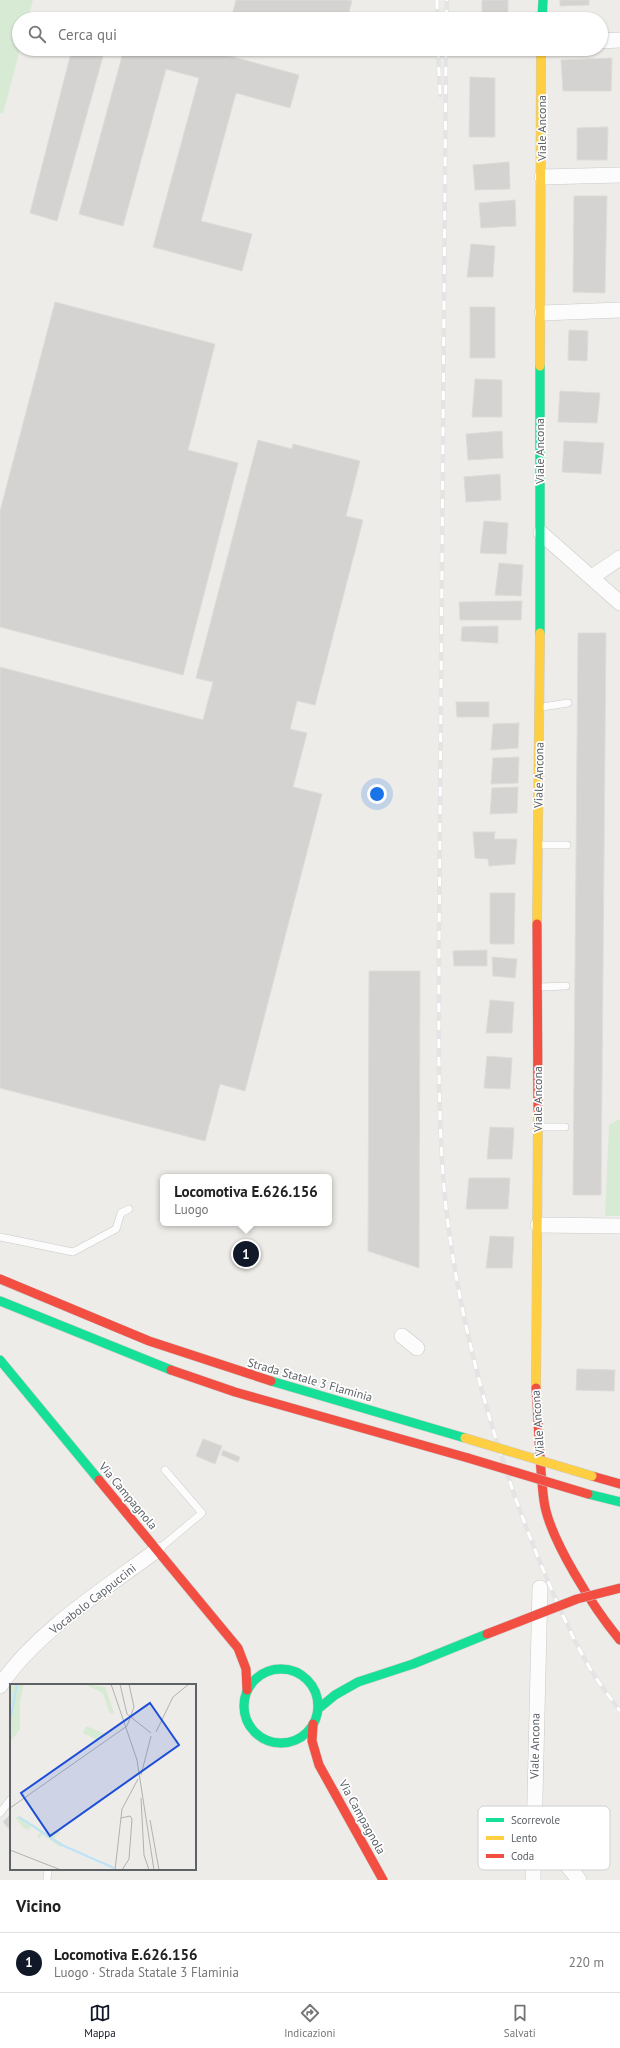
<!DOCTYPE html>
<html lang="it">
<head>
<meta charset="utf-8">
<style>
  :root { --surface:#fff; --page:#f6f6f6; --text:#222; --muted:#767676; --line:#e0e0e0; --accent:#111827 }
  body { margin:0; font-family:"PT Sans",sans-serif; background:var(--page); color:var(--text) }
  .you { position:absolute; left:377px; top:794px; width:14px; height:14px; margin:-10px; border:3px solid #fff; border-radius:50%; background:#1a73e8; box-shadow:0 0 0 6px #1a73e833 }
  .badge { display:grid; place-items:center; width:26px; height:26px; border-radius:50%; background:var(--accent); color:#fff; font-size:13px; font-weight:700 }
  .pin { position:absolute; translate:-50% -50%; border:2px solid #fff; box-shadow:0 1px 4px #0006 }
  .popup { position:absolute; left:160px; top:1174px; width:172px; height:52px; box-sizing:border-box; display:grid; place-content:center; border-radius:6px; background:var(--surface); filter:drop-shadow(0 1px 3px #0005); font-size:13px; white-space:nowrap; color:var(--muted) }
  .popup b { font-size:15px; color:var(--text) }
  .popup::after { content:''; position:absolute; left:50%; top:100%; margin-left:-8px; border:8px solid transparent; border-top-color:var(--surface) }
  .list { margin:0; padding:0; list-style:none }
  h2 { display:flex; justify-content:space-between; align-items:center; height:52px; margin:0; padding:0 16px; font-size:17px }
  h2 small { font-size:13px; font-weight:400; color:var(--muted) }
  .list li { display:grid; grid-template-columns:26px 1fr auto; gap:12px; align-items:center; box-sizing:border-box; height:60px; padding:0 16px; border-top:1px solid var(--line) }
  .list b { display:block; font-size:15px; white-space:nowrap }
  .list p { margin:0; font-size:13px; white-space:nowrap; color:var(--muted) }
  .list em { font-size:13px; font-style:normal; color:var(--muted) }
  .icon { flex:none; width:22px; height:22px; fill:none; stroke:currentColor; stroke-width:2; stroke-linecap:round; stroke-linejoin:round }
  .map { position:relative; flex:none; width:620px; height:1880px; overflow:hidden }
  .search { position:absolute; background:var(--surface); box-shadow:0 1px 3px #0004; left:12px; right:12px; top:12px; height:44px; display:flex; align-items:center; gap:10px; box-sizing:border-box; padding:0 14px; border-radius:22px; color:var(--muted); font-size:15px }
  .sheet { height:112px; background:var(--surface) }
  nav { display:flex; justify-content:space-around; align-items:center; box-sizing:border-box; height:56px; border-top:1px solid var(--line); background:var(--surface); font-size:11px; color:var(--muted) }
  nav a { display:grid; justify-items:center; gap:2px }
  nav .on { color:var(--accent) }
  .map>svg:first-child { display:block }
</style>
</head>
<body>
<div class="map">
<svg width="620" height="1880" viewBox="0 0 620 1880">
  <rect width="100%" height="100%" fill="#eeece8"/>
  <path fill="#d7ead3" d="M0,0H33L28,19H19L20,49L3,114L0,113Z
    M620,1119V1216H605L609,1125Z"/>
  <path fill="#d5d3d1" stroke="#dedcd8" d="M236,0H348L352,1L347,19H231Z
    M482,0H508V19H482Z
    M560,0H589V5L560,6Z
    M72,49H105L57,221L30,213Z
    M124,49H205L299,75L290,108L236,93L201,221L252,234L242,271L153,247L199,78L166,69L123,226L79,214Z
    M612,58L611,91H563L561,60Z
    M470,77L495,78V137H469Z
    M608,127L607,160H577V128Z
    M509,162L510,189L475,190L473,165Z
    M574,196H607L605,293L573,292Z
    M515,200L516,226L481,228L479,203Z
    M471,244L495,246L493,277H467Z
    M55,302L215,344L188,450L238,463L183,675L0,627V511Z
    M470,307H495V358H470Z
    M569,330L588,331L587,361L568,360Z
    M475,379L502,380V417H472Z
    M560,391L600,393L597,423L558,422Z
    M502,431L503,458L468,460L466,434Z
    M258,440L292,449L293,444L360,461L346,516L363,520L315,705L297,701L290,729L307,733L293,787L322,794L245,1091L220,1084L205,1141L0,1088V667L203,720L213,682L196,678Z
    M564,441L604,443L601,474L562,472Z
    M500,474L501,500L466,502L464,477Z
    M484,521L508,523L506,554L480,553Z
    M499,563L523,565L521,596L495,595Z
    M522,601L521,620H460L459,602Z
    M498,626V643L461,641L462,627Z
    M578,633H606L601,1195H573Z
    M456,702H489V717H457Z
    M519,723L518,748L491,750L493,724Z
    M519,757L518,783L491,784L493,758Z
    M518,787L517,813L490,814L492,788Z
    M473,832H495L494,839H517L515,864L489,866L488,859L475,858Z
    M490,893H515L514,944H490Z
    M487,950V966H454L453,951Z
    M492,957L517,959L515,978L493,976Z
    M369,971H420L419,1268L368,1251Z
    M490,1000L514,1002L512,1033H486Z
    M487,1056L512,1058L510,1089L484,1088Z
    M490,1127L514,1128L512,1159H487Z
    M469,1178H510L508,1209H466Z
    M490,1236L514,1237L512,1268H486Z
    M577,1369L615,1370L614,1391L576,1390Z
    M203,1439L222,1446L215,1464L196,1456Z
    M223,1450L240,1457L238,1462L221,1455Z
    M11,1814V1831L3,1822Z"/>
  <g fill="none" stroke-linecap="round" stroke-linejoin="round">
    <g stroke="#c9c9c9" stroke-width="8">
      <path id="lane" d="M542,707L568,703
        M540,845H567
        M540,987L566,986
        M541,1127H565
        M0,1237L73,1252L116,1229L121,1213L129,1209
        M159,1549L202,1513L165,1470
        M0,1813L11,1799
        M47,1880L48,1869"/>
    </g>
    <g stroke="#c9c9c9" stroke-width="16">
      <path id="street" d="M601,41L620,40
        M542,177L620,175
        M542,313L620,310
        M541,533L620,603
        M592,577L620,558
        M538,1225L620,1226
        M402,1336L417,1348
        M0,1686C34,1633 106,1588 157,1550
        M533,1836L547,1840L579,1880
        M533,1880L540,1588"/>
    </g>
    <g stroke="#cacaca" stroke-width="10">
      <path id="fast" d="M542,19L543,0
        M540,633V366
        M0,1301L171,1370
        M0,1360L99,1480
        M271,1381L465,1438
        M588,1494L620,1502
        M244 1706a37 37 0 1 1 74 0a37 37 0 1 1-74 0Z
        M318,1709L335,1695L358,1682L413,1664L487,1634"/>
    </g>
    <g stroke="#cacaca" stroke-width="10">
      <path id="slow" d="M540,366L541,49
        M537,924L540,633
        M536,1388L538,1109"/>
    </g>
    <g stroke="#cacaca" stroke-width="10">
      <path id="jam" d="M537,924L538,1109
        M0,1279L149,1341L271,1381
        M171,1370L235,1392L468,1458
        M536,1388C539,1425 539,1464 544,1501C549,1539 595,1610 620,1640
        M592,1476L620,1484
        M99,1480L238,1648L246,1669L247,1690
        M313,1724L312,1741L319,1765L383,1880"/>
    </g>
    <use href="#lane" stroke="#fcfcfc" stroke-width="7"/>
    <use href="#street" stroke="#fcfcfc" stroke-width="15"/>
    <use href="#fast" stroke="#16e098" stroke-width="9"/>
    <use href="#slow" stroke="#ffcf43" stroke-width="9"/>
    <use href="#jam" stroke="#f24e42" stroke-width="9"/>
    <g stroke="#e3e4e3" stroke-width="4.5">
      <path id="rail" d="M437,0V19
        M446,19L447,0
        M438,49L440,95
        M446,49L439,947C439,1033 437,1122 446,1208C460,1328 496,1456 542,1567C556,1600 570,1634 588,1665C597,1681 609,1696 620,1711"/>
    </g>
    <use href="#rail" stroke="#fff" stroke-width="3" stroke-dasharray="9" stroke-linecap="butt"/>
    <g stroke="#cacaca" stroke-width="10" stroke-linecap="butt">
      <path id="slow-bridge" d="M465,1438L592,1476"/>
    </g>
    <g stroke="#cacaca" stroke-width="10" stroke-linecap="butt">
      <path id="jam-bridge" d="M468,1458L588,1494
        M487,1634L577,1599L620,1588"/>
    </g>
    <use href="#slow-bridge" stroke="#ffcf43" stroke-width="9"/>
    <use href="#jam-bridge" stroke="#f24e42" stroke-width="9"/>
  </g>
  <g text-anchor="middle" stroke-width="3.5" stroke-linejoin="round" paint-order="stroke">
    <g font-size="12" fill="#5d6267" stroke="#fff">
      <text transform="translate(542 128) rotate(-90)" y="4">Viale Ancona</text>
      <text transform="translate(540 451) rotate(-90)" y="4">Viale Ancona</text>
      <text transform="translate(539 775) rotate(-89)" y="4">Viale Ancona</text>
      <text transform="translate(538 1099) rotate(-90)" y="4">Viale Ancona</text>
      <text transform="translate(310 1380) rotate(16)" y="4">Strada Statale 3 Flaminia</text>
      <text transform="translate(538 1423) rotate(-94)" y="4">Viale Ancona</text>
      <text transform="translate(128 1496) rotate(50)" y="4">Via Campagnola</text>
      <text transform="translate(93 1599) rotate(-38)" y="4">Vocabolo Cappuccini</text>
      <text transform="translate(535 1746) rotate(-89)" y="4">Viale Ancona</text>
      <text transform="translate(362 1817) rotate(61)" y="4">Via Campagnola</text>
    </g>
  </g>
  <g transform="translate(10 1684)">
    <rect width="186" height="186" fill="#eeece8"/>
    <path d="M0,0H14L10,18V45L0,58ZM74,0L95,3L104,29L100,30L93,9ZM76,42L93,49L95,52L88,56L73,49ZM9,132L38,150L48,146L50,149L44,154L53,160L50,163L32,150L30,154L27,153L30,148L21,142L19,146L13,144L6,134Z" fill="#d7ead3"/>
    <path fill="none" stroke="#bce3f8" stroke-width="2" d="M0,39L7,0M9,133L52,161L104,184"/>
    <path fill="none" stroke="#b0b1b0" stroke-width="1" d="M101,0L127,76L144,186M110,0L117,30L141,49M146,48L163,13L179,0M131,91L141,52M131,114L134,171L139,186M0,124L117,42L124,23L119,0M111,134L120,132L122,135L119,175L112,186M140,136L149,186M0,166L51,186M105,186L112,125L128,95"/>
    <path fill="#1d4ed8" fill-opacity="0.15" stroke="#1d4ed8" stroke-width="2" d="M140,19L169,61L40,152L11,109Z"/>
    <rect width="186" height="186" fill="none" stroke="#5d6267" stroke-width="2"/>
  </g>
  <rect x="478" y="1806" width="132" height="64" rx="6" fill="#fff" stroke="#ced0d1" stroke-width="1"/>
  <rect x="486" y="1818" width="18" height="4" fill="#16e098"/>
  <rect x="486" y="1836" width="18" height="4" fill="#ffcf43"/>
  <rect x="486" y="1854" width="18" height="4" fill="#f24e42"/>
  <g font-size="11" fill="#5d6267">
    <text x="511" y="1824">Scorrevole</text>
    <text x="511" y="1842">Lento</text>
    <text x="511" y="1860">Coda</text>
  </g>
</svg>
<div class="you"></div>
<div class="pin badge" style="left:246px;top:1254px">1</div>
<div class="popup"><b>Locomotiva E.626.156</b>Luogo</div>
<div class="search"><svg class="icon" aria-label="search" viewBox="0 0 24 24"><circle cx="10" cy="10" r="6"/><path d="M15 15l6 6"/></svg>Cerca qui</div>
</div>
<section class="sheet">
<h2>Vicino<small></small></h2>
<ul class="list">
<li><span class="badge">1</span><div><b>Locomotiva E.626.156</b><p>Luogo · Strada Statale 3 Flaminia</p></div><em>220 m</em></li>
</ul>
</section>
<nav>
<a class="on"><svg class="icon" aria-label="map" viewBox="0 0 24 24"><path d="M3 6l6-2 6 2 6-2v14l-6 2-6-2-6 2zM9 4v14M15 6v14"/></svg>Mappa</a>
<a><svg class="icon" aria-label="directions" viewBox="0 0 24 24"><path d="M12 3l9 9-9 9-9-9zM9 14v-3h6M13 9l2 2-2 2"/></svg>Indicazioni</a>
<a><svg class="icon" aria-label="saved" viewBox="0 0 24 24"><path d="M7 4h10v16l-5-4-5 4z"/></svg>Salvati</a>
</nav>
</body>
</html>
